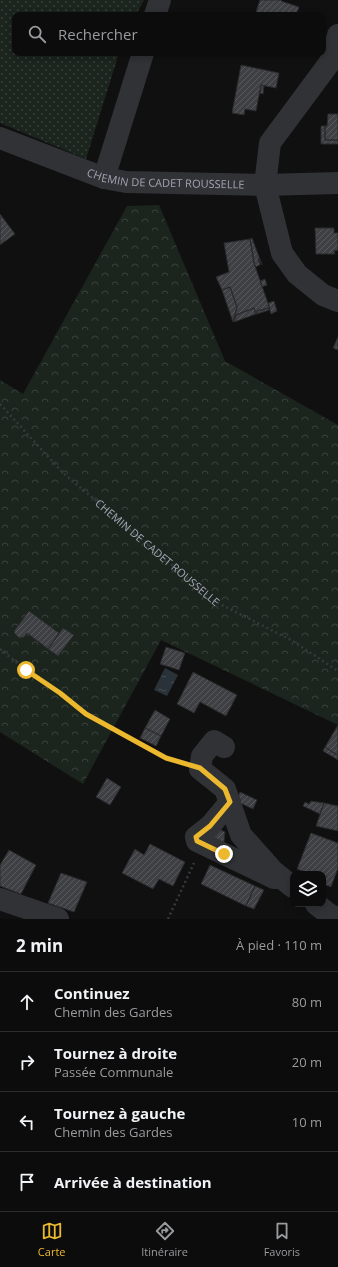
<!DOCTYPE html>
<html lang="fr">
<head>
<meta charset="utf-8">
<style>
  :root { --surface:#0c0c0d; --page:#1a1a1b; --text:#f1f3f6; --muted:#9a9b9d; --line:#2c2c2e; --accent:#ecb82d }
  body { margin:0; font-family:"Open Sans",sans-serif; background:var(--page); color:var(--text) }
  .controls { position:absolute; right:12px; bottom:12px; display:grid; overflow:hidden; border-radius:8px; box-shadow:0 2px 6px #0003 }
  .controls button { width:36px; height:36px; display:grid; place-items:center; padding:0; border:0; border-bottom:1px solid var(--line); background:var(--surface); color:var(--text); font:20px sans-serif }
  .stop { position:absolute; width:12px; height:12px; margin:-9px; border:3px solid #ecb82d; border-radius:50%; background:#fff }
  .stop.end { background:#ecb82d; border-color:#fff; box-shadow:0 1px 4px #0008 }
  .list { margin:0; padding:0; list-style:none }
  h2 { display:flex; justify-content:space-between; align-items:center; height:52px; margin:0; padding:0 16px; font-size:17px }
  h2 small { font-size:13px; font-weight:400; color:var(--muted) }
  .list li { display:grid; grid-template-columns:26px 1fr auto; gap:12px; align-items:center; box-sizing:border-box; height:60px; padding:0 16px; border-top:1px solid var(--line) }
  .list b { display:block; font-size:15px; white-space:nowrap }
  .list p { margin:0; font-size:13px; white-space:nowrap; color:var(--muted) }
  .list em { font-size:13px; font-style:normal; color:var(--muted) }
  .icon { flex:none; width:22px; height:22px; fill:none; stroke:currentColor; stroke-width:2; stroke-linecap:round; stroke-linejoin:round }
  .map { position:relative; flex:none; width:338px; height:919px; overflow:hidden }
  .search { position:absolute; background:var(--surface); box-shadow:0 2px 6px #0003; left:12px; right:12px; top:12px; height:44px; display:flex; align-items:center; gap:10px; box-sizing:border-box; padding:0 14px; border-radius:8px; color:var(--muted); font-size:15px }
  .sheet { height:292px; background:var(--surface) }
  nav { display:flex; justify-content:space-around; align-items:center; box-sizing:border-box; height:56px; border-top:1px solid var(--line); background:var(--surface); font-size:11px; color:var(--muted) }
  nav a { display:grid; justify-items:center; gap:2px }
  nav .on { color:var(--accent) }
  .map>svg:first-child { display:block }
</style>
</head>
<body>
<div class="map">
<svg width="338" height="919" viewBox="0 0 338 919">
  <defs>
    <pattern id="grass-dots" width="8" height="8" patternUnits="userSpaceOnUse"><rect width="8" height="8" fill="#1c241e"/><path d="M2 2h.1M6 6h.1" fill="none" stroke="#3a413c" stroke-width="1.8" stroke-linecap="round"/></pattern>
    <pattern id="forest-crowns" width="20" height="18" patternUnits="userSpaceOnUse"><rect width="20" height="18" fill="#1c241e"/><path d="M2 6a3 3 0 1 1 6 0M12 15a3 3 0 1 1 6 0" fill="none" stroke="#3a413c"/></pattern>
    <pattern id="water-ripples" width="26" height="14" patternUnits="userSpaceOnUse"><rect width="26" height="14" fill="#2a3239"/><path d="M2 4q2-2 4 0t4 0M15 11q2-2 4 0t4 0" fill="none" stroke="#464d53"/></pattern>
    <pattern id="building-hatch" width="6" height="6" patternUnits="userSpaceOnUse"><rect width="6" height="6" fill="#3f4044"/><path d="M-1 1l2-2M0 6l6-6M5 7l2-2" fill="none" stroke="#58595d"/></pattern>
  </defs>
  <rect width="100%" height="100%" fill="#101011"/>
  <path fill="url(#grass-dots)" d="M0,0H144L136,15H15V53H119L86,159L0,123Z"/>
  <path fill="url(#forest-crowns)" d="M159,205L225,361L338,425V725L161,640L83,784L0,732V380L23,394L127,206Z"/>
  <path fill="url(#water-ripples)" d="M165,668L178,675L167,696L154,690Z"/>
  <path fill="url(#building-hatch)" stroke="#2a2a2d" d="M260,0H282L281,1L299,7L296,15H255Z
    M241,65L279,73L276,88L261,85L256,111L245,109L244,115L232,113Z
    M261,85L264,86L263,94L260,93Z
    M328,114H338V140H325V126H327Z
    M321,126H325V140H338V144H321Z
    M0,214L15,234L0,245Z
    M315,228H334V233H338V250L334,251L335,254H316Z
    M252,238L262,265L258,258L260,265L255,267L250,239Z
    M250,239L254,263L270,309L269,310V308L257,311V314H256L254,308L236,315L233,322L237,307L230,287L222,290L216,277L229,272L224,243Z
    M265,279L267,285L262,287L260,281Z
    M230,287L237,307L233,322L222,290Z
    M274,301L277,311L271,314L268,303Z
    M254,308L256,314L234,322L236,315Z
    M269,308V310L257,314V311Z
    M338,337V350L333,348Z
    M29,611L59,633L48,649L27,633L24,637L19,638L15,634L14,631Z
    M63,628L74,635L58,656L48,649Z
    M166,647L185,653L179,670L160,664Z
    M193,672L237,695L226,716L200,702L194,713L177,704Z
    M155,710L170,719L161,736L145,728Z
    M338,725V754L337,755L325,747Z
    M145,728L161,736L156,746L140,738Z
    M325,747L337,755L338,754V760L323,751Z
    M107,778L121,787L110,805L96,797Z
    M240,792L257,800L253,809L236,801Z
    M311,801L324,803L320,814L303,806L305,802L309,804Z
    M324,803L338,806V831L316,826Z
    M213,826L225,832L223,850L205,841Z
    M311,833L338,843V868L331,887L323,884V874H310L297,869Z
    M150,844L185,862L173,886L159,879L153,889L122,873L135,849L144,855Z
    M9,850L36,865L21,894L0,886V865Z
    M210,865L255,886L246,906L201,884Z
    M61,873L87,882L74,912L48,903Z
    M255,886L264,890L254,909L246,906Z"/>
  <g fill="none" stroke-linecap="round" stroke-linejoin="round">
    <g stroke="#37383d" stroke-width="2.5" stroke-dasharray="2 3" stroke-linecap="butt">
      <path id="s1" d="M0,404L63,473L216,602L291,640L338,671"/>
      <path d="M0,649L33,676L60,693L86,714L166,758L180,762"/>
      <path d="M168,919L194,863"/>
    </g>
    <g stroke="#313236" stroke-width="22">
      <path d="M155,15L160,0"/>
      <path d="M338,35L330,62L270,143L265,185L282,253L297,274L323,295L338,301"/>
      <path id="s2" d="M0,138L104,178L126,182L265,185L338,183"/>
      <path d="M104,178L143,53"/>
      <path d="M224,747L214,741L202,756L200,769L225,789L241,835L274,872L293,887"/>
      <path d="M230,802L210,826L196,837L197,841L274,878"/>
      <path d="M0,899L58,919"/>
      <path d="M316,904L330,915L338,918"/>
    </g>
  </g>
  <g fill="none" stroke-linecap="round" stroke-linejoin="round">
    <path stroke="#ecb82d" stroke-width="5" d="M26,670L60,693L86,714L166,758L200,768L225,789L230,802L210,826L196,837L197,841L224,854"/>
  </g>
  <g text-anchor="middle" stroke-width="3" stroke-linejoin="round" paint-order="stroke">
    <g font-size="11" fill="#a1a5b2" stroke="#0b0b0c">
      <text dy="4" stroke="none"><textPath href="#s2" startOffset="173">CHEMIN DE CADET ROUSSELLE</textPath></text>
      <text dy="4" stroke="none"><textPath href="#s1" startOffset="217">CHEMIN DE CADET ROUSSELLE</textPath></text>
    </g>
  </g>
</svg>
<div class="controls">
<button><svg class="icon" aria-label="layers" viewBox="0 0 24 24"><path d="M12 4l9 5-9 5-9-5zM3 14l9 5 9-5"/></svg></button>
</div>
<div class="stop" style="left:26px;top:670px"></div>
<div class="stop end" style="left:224px;top:854px"></div>
<div class="search"><svg class="icon" aria-label="search" viewBox="0 0 24 24"><circle cx="10" cy="10" r="6"/><path d="M15 15l6 6"/></svg>Rechercher</div>
</div>
<section class="sheet">
<h2>2 min<small>À pied · 110 m</small></h2>
<ul class="list">
<li><svg class="icon" aria-label="ahead" viewBox="0 0 24 24"><path d="M12 20V5M6 11l6-6 6 6"/></svg><div><b>Continuez</b><p>Chemin des Gardes</p></div><em>80 m</em></li>
<li><svg class="icon" aria-label="right" viewBox="0 0 24 24"><path d="M7 20v-9h11M14 6l5 5-5 5"/></svg><div><b>Tournez à droite</b><p>Passée Communale</p></div><em>20 m</em></li>
<li><svg class="icon" aria-label="left" viewBox="0 0 24 24"><path d="M17 20v-9H6M10 6l-5 5 5 5"/></svg><div><b>Tournez à gauche</b><p>Chemin des Gardes</p></div><em>10 m</em></li>
<li><svg class="icon" aria-label="arrive" viewBox="0 0 24 24"><path d="M6 21V4h12l-3 4 3 4H6"/></svg><div><b>Arrivée à destination</b></div></li>
</ul>
</section>
<nav>
<a class="on"><svg class="icon" aria-label="map" viewBox="0 0 24 24"><path d="M3 6l6-2 6 2 6-2v14l-6 2-6-2-6 2zM9 4v14M15 6v14"/></svg>Carte</a>
<a><svg class="icon" aria-label="directions" viewBox="0 0 24 24"><path d="M12 3l9 9-9 9-9-9zM9 14v-3h6M13 9l2 2-2 2"/></svg>Itinéraire</a>
<a><svg class="icon" aria-label="saved" viewBox="0 0 24 24"><path d="M7 4h10v16l-5-4-5 4z"/></svg>Favoris</a>
</nav>
</body>
</html>
